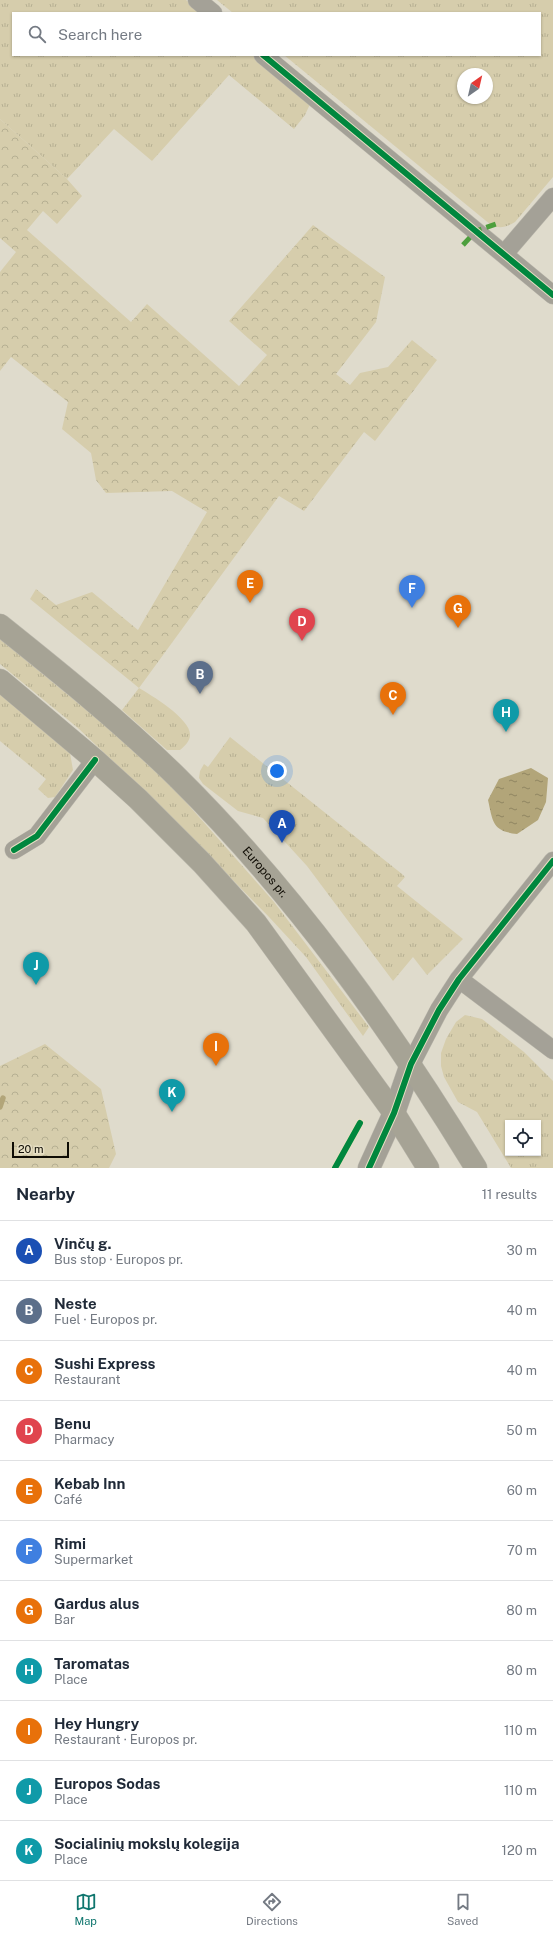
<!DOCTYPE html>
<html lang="en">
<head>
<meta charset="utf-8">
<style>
  :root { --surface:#fff; --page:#f2f2f3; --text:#1f2937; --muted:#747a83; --line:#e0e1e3; --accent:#0f766e }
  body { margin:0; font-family:"Public Sans",sans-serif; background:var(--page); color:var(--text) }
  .controls { position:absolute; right:12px; bottom:12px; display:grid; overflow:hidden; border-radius:0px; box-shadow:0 1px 3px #0004 }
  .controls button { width:36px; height:36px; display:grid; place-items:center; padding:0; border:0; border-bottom:1px solid var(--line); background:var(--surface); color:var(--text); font:20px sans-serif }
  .compass { position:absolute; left:457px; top:68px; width:36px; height:36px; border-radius:50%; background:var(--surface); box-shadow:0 1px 3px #0004; rotate:34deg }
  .scale { position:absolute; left:12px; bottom:10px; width:57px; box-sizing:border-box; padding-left:4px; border:2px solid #0f0c04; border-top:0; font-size:11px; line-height:14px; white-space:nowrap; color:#0f0c04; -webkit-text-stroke:3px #e7dfc4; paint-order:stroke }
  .you { position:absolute; left:277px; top:771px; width:14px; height:14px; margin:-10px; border:3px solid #fff; border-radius:50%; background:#1a73e8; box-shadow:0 0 0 6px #1a73e833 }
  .badge { display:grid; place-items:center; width:26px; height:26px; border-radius:50%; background:var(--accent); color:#fff; font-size:13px; font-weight:700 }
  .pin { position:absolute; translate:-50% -33px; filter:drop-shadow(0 1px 2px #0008) }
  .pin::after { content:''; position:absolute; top:21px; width:14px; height:12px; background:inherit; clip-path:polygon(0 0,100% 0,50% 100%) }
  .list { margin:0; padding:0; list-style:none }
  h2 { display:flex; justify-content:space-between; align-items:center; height:52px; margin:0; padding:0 16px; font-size:17px }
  h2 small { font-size:13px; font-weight:400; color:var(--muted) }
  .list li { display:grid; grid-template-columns:26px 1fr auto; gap:12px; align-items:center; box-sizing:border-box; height:60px; padding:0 16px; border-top:1px solid var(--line) }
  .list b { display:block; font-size:15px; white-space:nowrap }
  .list p { margin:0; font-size:13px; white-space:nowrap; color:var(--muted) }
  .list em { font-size:13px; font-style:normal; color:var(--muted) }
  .icon { flex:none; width:22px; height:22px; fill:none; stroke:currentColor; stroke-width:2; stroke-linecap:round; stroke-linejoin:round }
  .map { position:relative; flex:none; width:553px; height:1168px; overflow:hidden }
  .search { position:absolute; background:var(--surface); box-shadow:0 1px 3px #0004; left:12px; right:12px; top:12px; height:44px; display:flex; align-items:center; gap:10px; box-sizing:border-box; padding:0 14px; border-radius:0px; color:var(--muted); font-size:15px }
  .sheet { height:712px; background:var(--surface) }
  nav { display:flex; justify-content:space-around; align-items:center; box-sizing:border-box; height:56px; border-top:1px solid var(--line); background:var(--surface); font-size:11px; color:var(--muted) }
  nav a { display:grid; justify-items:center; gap:2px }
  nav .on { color:var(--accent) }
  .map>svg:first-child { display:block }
</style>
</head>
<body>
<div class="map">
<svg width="553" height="1168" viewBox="0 0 553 1168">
  <defs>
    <pattern id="grass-tufts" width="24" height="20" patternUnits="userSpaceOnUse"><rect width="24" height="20" fill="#d6cdac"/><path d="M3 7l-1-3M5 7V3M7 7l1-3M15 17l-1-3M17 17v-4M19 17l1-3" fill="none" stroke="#b6af92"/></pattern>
    <pattern id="forest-crowns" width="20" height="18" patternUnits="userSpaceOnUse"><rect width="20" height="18" fill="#d6cdac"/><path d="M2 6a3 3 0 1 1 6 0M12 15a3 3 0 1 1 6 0" fill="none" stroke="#b6af92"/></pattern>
    <pattern id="water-ripples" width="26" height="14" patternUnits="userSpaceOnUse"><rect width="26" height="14" fill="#b2a579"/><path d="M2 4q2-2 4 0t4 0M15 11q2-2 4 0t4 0" fill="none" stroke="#8f8561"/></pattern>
  </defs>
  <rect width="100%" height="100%" fill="#dfdbcc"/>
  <path fill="url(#grass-tufts)" fill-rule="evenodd" d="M0,0H186L202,13H13V55H253L311,102L305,115L294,129L229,75L152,161L114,129L67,179L0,119Z
    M217,0H553V177L515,222C507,227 500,229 491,225L284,55H540V13H233ZM463,74H487V98H463Z
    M0,639L112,731L177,792L274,902L369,1027L363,1036L306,957L269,917L162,808L78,728L0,664Z
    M139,688C151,695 191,719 190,735C190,741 185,746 180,750H167L122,710Z
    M0,693L70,753L73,770L55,797L48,798L38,789L46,779L0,741Z
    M230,737L402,874L405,877L397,886L463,939L427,975L413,957L393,981L307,866L275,831L263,818L238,811L203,784L199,778L200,771L204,764L208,767Z
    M465,1015L482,1019L524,1052L553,1081V1168H511L477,1112L458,1102L444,1077L441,1066V1053L446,1039L456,1022ZM508,1123H538V1153H508Z"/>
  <path fill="url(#forest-crowns)" d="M0,119L67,179L82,196L57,224L43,211L27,230L131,322L147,304L239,386L267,355L229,321L313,225L385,277L376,322L336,374L350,385L360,373L388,367L412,340L437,360L375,441L364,432L304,511L279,496L139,688L30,599L36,589L56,605L92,592L138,630L207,512L172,491L106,493L96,480L91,453L62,429L68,402L11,357L0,371V272L16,252L0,238Z
    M45,1044L101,1089L116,1154L109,1168H0V1066Z"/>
  <path fill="url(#water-ripples)" d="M531,768L548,778L546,802L538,820L517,834C492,831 493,822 488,800L499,779Z"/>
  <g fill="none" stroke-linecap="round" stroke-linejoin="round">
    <path stroke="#b2a579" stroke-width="5.5" d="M0,1107L3,1098"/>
    <g stroke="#bcb9ae" stroke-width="19">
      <path id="minor" d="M197,0L213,13
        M263,55L553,295
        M504,254L553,197
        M14,850L37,836L95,760
        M459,979L553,1050
        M411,1064L439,1010L459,979L553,861"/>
    </g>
    <g stroke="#bcb9ae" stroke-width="23">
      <path id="tertiary" d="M369,1168L394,1113L411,1064"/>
    </g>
    <g stroke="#bcb9ae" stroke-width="23">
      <g id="primary">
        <path id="s1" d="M0,625C60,673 122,723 177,777C295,894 390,1027 476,1168"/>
        <path d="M0,680L95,760L138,799L202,863L256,923L394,1113L428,1168"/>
      </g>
    </g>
    <use href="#minor" stroke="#a4a197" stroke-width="18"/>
    <use href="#tertiary" stroke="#a4a197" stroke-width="22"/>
    <use href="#primary" stroke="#a6a395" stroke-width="22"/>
    <path stroke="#4d9f3d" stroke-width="5" stroke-dasharray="10 5" stroke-linecap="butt" d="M463,245L476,231L496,224"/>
    <g stroke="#e7dfc4" stroke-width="8">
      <path id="cycleway" d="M263,55L553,295
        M14,850L37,836L95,760
        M335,1168L360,1123
        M369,1168L394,1113L411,1064L439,1010L459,979L553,861"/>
    </g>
    <use href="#cycleway" stroke="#00873e" stroke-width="6"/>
  </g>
  <g text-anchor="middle" stroke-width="4" stroke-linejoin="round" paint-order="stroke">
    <g font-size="12" fill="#0f0c04" stroke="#e7dfc4">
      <text dy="4" stroke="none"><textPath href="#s1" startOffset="363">Europos pr.</textPath></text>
    </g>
  </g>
</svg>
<div class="controls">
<button><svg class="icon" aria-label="locate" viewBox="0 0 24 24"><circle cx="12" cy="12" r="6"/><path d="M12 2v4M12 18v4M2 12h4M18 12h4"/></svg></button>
</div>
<svg class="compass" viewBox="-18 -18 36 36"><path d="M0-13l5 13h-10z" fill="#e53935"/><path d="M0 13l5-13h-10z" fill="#747a83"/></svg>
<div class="scale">20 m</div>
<div class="you"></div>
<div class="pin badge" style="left:282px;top:843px;background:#1a4fb4">A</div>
<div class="pin badge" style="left:200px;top:694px;background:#5c6f8a">B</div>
<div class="pin badge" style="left:393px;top:715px;background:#e8710a">C</div>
<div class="pin badge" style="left:302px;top:641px;background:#e0444e">D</div>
<div class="pin badge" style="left:250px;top:603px;background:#e8710a">E</div>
<div class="pin badge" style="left:412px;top:608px;background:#3f7fe0">F</div>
<div class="pin badge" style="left:458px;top:628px;background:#e8710a">G</div>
<div class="pin badge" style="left:506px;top:732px;background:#0f9aa8">H</div>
<div class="pin badge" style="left:216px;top:1066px;background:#e8710a">I</div>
<div class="pin badge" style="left:36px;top:985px;background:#0f9aa8">J</div>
<div class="pin badge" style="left:172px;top:1112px;background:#0f9aa8">K</div>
<div class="search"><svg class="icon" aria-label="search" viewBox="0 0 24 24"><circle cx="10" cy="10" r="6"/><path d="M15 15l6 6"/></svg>Search here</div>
</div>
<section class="sheet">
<h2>Nearby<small>11 results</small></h2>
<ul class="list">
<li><span class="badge" style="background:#1a4fb4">A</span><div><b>Vinčų g.</b><p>Bus stop · Europos pr.</p></div><em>30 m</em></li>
<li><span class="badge" style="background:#5c6f8a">B</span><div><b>Neste</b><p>Fuel · Europos pr.</p></div><em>40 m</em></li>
<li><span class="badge" style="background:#e8710a">C</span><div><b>Sushi Express</b><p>Restaurant</p></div><em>40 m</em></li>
<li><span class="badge" style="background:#e0444e">D</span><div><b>Benu</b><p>Pharmacy</p></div><em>50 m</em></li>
<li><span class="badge" style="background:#e8710a">E</span><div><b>Kebab Inn</b><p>Café</p></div><em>60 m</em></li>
<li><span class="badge" style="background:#3f7fe0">F</span><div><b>Rimi</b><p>Supermarket</p></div><em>70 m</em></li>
<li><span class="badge" style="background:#e8710a">G</span><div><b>Gardus alus</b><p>Bar</p></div><em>80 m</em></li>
<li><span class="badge" style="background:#0f9aa8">H</span><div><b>Taromatas</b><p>Place</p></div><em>80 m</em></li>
<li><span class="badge" style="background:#e8710a">I</span><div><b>Hey Hungry</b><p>Restaurant · Europos pr.</p></div><em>110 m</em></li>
<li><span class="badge" style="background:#0f9aa8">J</span><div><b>Europos Sodas</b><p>Place</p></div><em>110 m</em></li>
<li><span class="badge" style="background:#0f9aa8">K</span><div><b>Socialinių mokslų kolegija</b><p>Place</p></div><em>120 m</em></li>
</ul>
</section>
<nav>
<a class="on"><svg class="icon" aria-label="map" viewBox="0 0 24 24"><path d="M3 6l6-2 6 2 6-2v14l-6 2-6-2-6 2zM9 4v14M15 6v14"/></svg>Map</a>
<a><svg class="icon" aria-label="directions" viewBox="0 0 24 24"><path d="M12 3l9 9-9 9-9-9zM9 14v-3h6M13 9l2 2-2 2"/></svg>Directions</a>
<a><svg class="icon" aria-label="saved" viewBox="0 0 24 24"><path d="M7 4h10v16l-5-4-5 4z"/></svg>Saved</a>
</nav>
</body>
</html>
